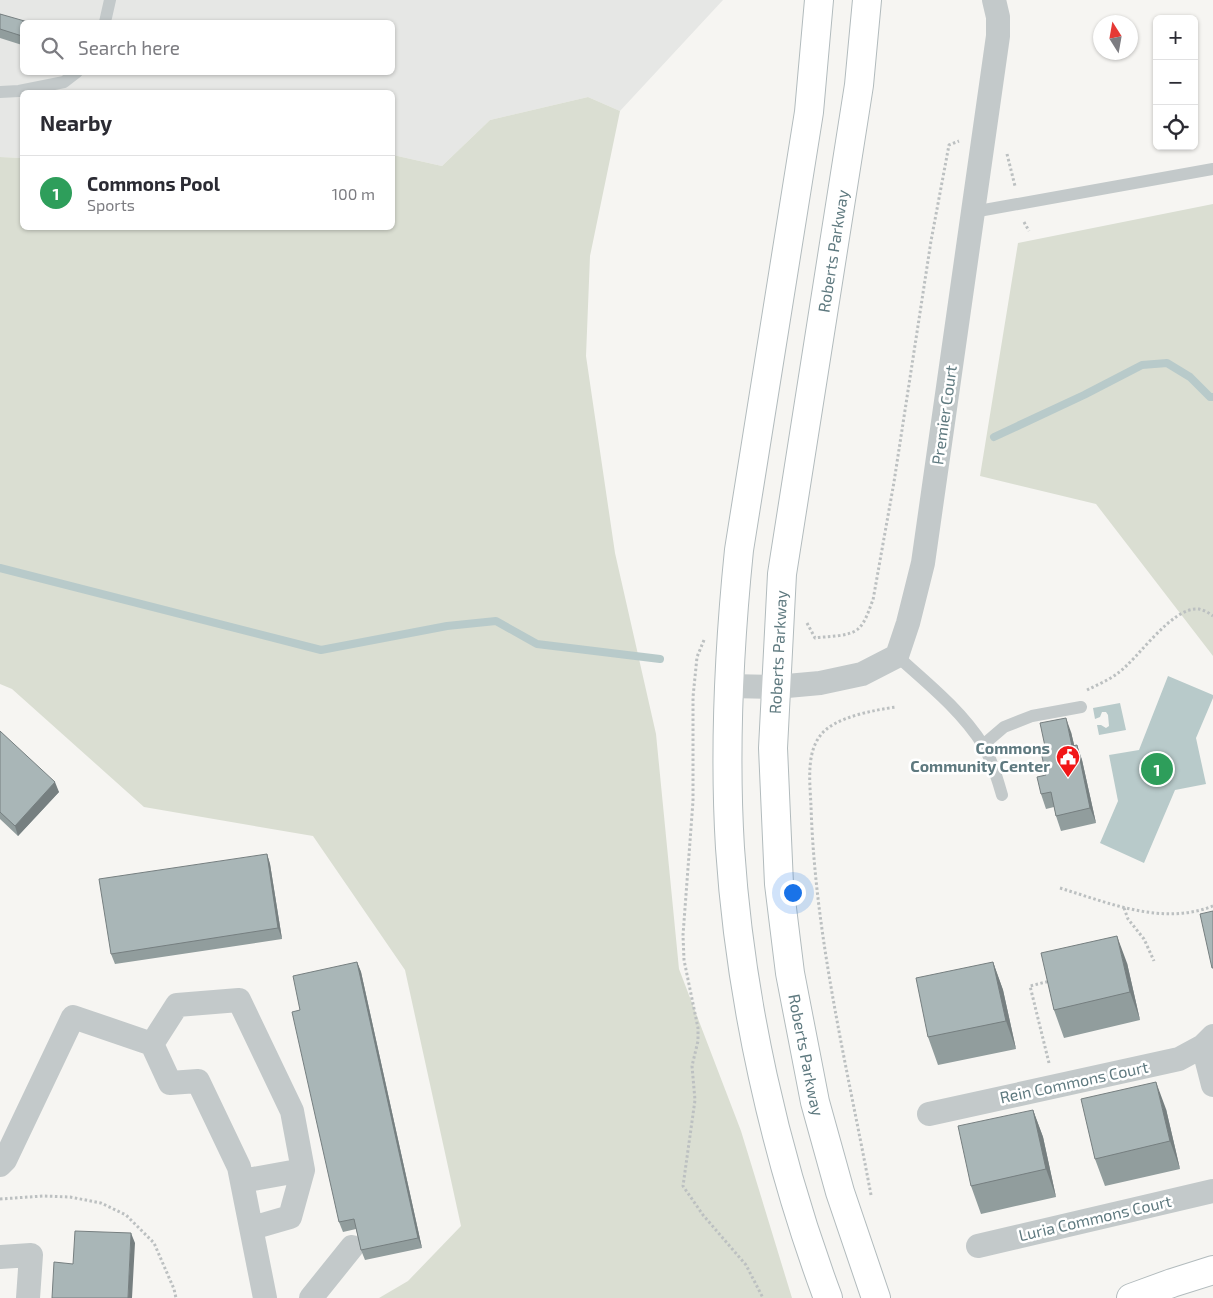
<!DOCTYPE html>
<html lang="en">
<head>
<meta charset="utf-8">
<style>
  :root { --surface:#fff; --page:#f7f7f7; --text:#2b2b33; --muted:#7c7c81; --line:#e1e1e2; --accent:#b45309 }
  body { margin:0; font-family:"Exo 2",sans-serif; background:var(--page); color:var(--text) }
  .controls { position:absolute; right:15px; top:15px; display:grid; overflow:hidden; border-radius:8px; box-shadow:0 1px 4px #0004 }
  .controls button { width:45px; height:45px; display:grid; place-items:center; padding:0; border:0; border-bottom:1px solid var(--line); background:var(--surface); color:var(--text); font:25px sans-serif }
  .compass { position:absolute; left:1093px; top:15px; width:45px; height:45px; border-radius:50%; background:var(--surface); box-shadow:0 1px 4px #0004; rotate:349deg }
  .you { position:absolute; left:792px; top:892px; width:18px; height:18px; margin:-12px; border:4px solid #fff; border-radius:50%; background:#1a73e8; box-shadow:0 0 0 8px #1a73e833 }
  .badge { display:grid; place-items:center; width:32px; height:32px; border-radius:50%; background:var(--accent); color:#fff; font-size:16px; font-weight:700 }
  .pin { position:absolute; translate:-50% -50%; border:2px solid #fff; box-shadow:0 1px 5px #0006 }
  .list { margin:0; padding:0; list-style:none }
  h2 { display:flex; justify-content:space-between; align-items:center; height:65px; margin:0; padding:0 20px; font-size:21px }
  h2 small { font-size:16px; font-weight:400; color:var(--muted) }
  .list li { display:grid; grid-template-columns:32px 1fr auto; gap:15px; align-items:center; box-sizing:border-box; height:75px; padding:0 20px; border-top:1px solid var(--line) }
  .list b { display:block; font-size:19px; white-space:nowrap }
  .list p { margin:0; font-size:16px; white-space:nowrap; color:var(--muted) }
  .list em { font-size:16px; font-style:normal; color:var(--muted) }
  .icon { flex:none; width:28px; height:28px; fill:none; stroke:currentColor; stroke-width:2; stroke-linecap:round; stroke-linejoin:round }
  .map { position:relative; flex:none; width:1213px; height:1298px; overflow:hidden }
  .search { position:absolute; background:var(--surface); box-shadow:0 1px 4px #0004; left:20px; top:20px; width:375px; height:55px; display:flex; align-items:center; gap:12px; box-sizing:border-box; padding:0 18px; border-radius:8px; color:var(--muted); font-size:19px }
  .panel { position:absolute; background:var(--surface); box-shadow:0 1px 4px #0004; left:20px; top:90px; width:375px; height:140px; border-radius:8px }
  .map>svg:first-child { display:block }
</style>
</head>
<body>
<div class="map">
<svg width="1213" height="1298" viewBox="0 0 1213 1298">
  <rect width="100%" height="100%" fill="#f6f5f2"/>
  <path fill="#e6e7e5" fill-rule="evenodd" d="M0,0H723L620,111L588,97L490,120L442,166L393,155L392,92H22V158L0,157ZM22,22H392V72H22Z"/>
  <path fill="#daded2" d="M588,97L620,111L590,256L586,356L615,553L656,734L679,969L741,1131L792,1298H379L408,1281L461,1226L405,970L313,836L144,807L12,689L0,684V157L22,158V228H392L393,155L442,166L490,120Z
    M1213,204V656L1096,504L980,476L1018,243Z"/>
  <path fill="#b8caca" d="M1168,676L1213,695V698L1196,738L1206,784L1175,790L1144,863L1100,843L1118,801L1109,755L1139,750Z
    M1120,703L1126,730L1099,735L1097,725H1101L1106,728L1109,726L1108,715L1106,712H1102L1100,717L1095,719L1093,708Z"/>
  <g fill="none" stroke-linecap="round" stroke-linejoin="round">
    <path stroke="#b8caca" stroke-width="8" d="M994,437L1084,395L1142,365L1167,363L1190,377L1210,397H1213
      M0,568L321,650L447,626L496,621L537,644L660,659"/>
    <g stroke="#b2bbbd" stroke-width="30">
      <g id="secondary">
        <path d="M819,0L809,112L739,550C729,648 724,749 730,848C740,999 775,1156 828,1298"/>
        <path id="s1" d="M867,0L859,85L782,574L773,748L779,884L790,973L815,1102L840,1192L876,1298"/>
        <path d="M1131,1298L1172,1283L1213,1270"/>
      </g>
    </g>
    <path stroke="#bcc0c1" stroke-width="3" stroke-dasharray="2.5 2.5" stroke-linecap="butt" d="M1007,154L1015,186
      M1024,222L1029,231
      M807,623L815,638C827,636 849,637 858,629C866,622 869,609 873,600L894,482L931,241L949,145L959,141
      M704,640L697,657L693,697V801L683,935L684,960L698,1028V1041L692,1066L695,1100L683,1186L703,1215L746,1265L763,1298
      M1087,690C1097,685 1109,680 1118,673C1138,659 1172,606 1199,609C1204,610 1209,613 1213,616
      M1060,888C1109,903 1162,926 1213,906
      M1124,908L1128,919L1144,939L1154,961
      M1049,1063L1030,986L1050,981
      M871,1195C847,1066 815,937 811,806C810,784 806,754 820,736C833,717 875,710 896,707
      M0,1199L43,1196L70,1197L101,1203L126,1215L154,1243L174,1289L176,1298"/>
    <path stroke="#c3c9ca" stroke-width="12" d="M105,22L110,0
      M0,92L19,91L64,82L77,72
      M973,212L1213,169
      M897,656C927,683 961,710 983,745C992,760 997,778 1002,795
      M983,745L1004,727L1032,716L1081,707"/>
    <path stroke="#c3c9ca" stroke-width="24" d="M730,686L776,687L820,683L862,674L897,656L908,623L923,563L998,36V17L994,0
      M152,1044L177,1005L239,1000L292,1111L303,1170L242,1181
      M1203,1046L1213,1085
      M929,1114L1179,1059L1203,1046L1213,1036
      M0,1165L5,1160L73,1017L152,1044L170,1083L198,1081L239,1167L265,1298
      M252,1228L290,1217L303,1170
      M978,1246L1213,1191
      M0,1257L31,1255L28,1298
      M311,1298L352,1247"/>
    <use href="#secondary" stroke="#fff" stroke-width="28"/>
  </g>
  <path fill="#919d9d" d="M0,14L22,22V45L0,38Z
    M0,731L59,792L18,836L0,819Z
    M1071,732L1074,745H1077L1082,760L1096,823L1061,831L1056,816L1054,807L1046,809L1041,794L1046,775Z
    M267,854L270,864L282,939L115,964L111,954Z
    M357,962L361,972L422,1248L365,1260L361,1250L356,1229L343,1232L339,1222Z
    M993,962L1003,990L1016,1049L938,1065L928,1037Z
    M1127,963L1140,1020L1064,1038L1054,1010Z
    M1166,1109L1180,1169L1105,1186L1095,1159Z
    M1033,1110L1043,1137L1056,1197L981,1214L971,1186Z"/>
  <path fill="#767f80" d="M1066,718L1071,732L1078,761L1072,746Z
    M1077,745L1082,760L1096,823L1090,808Z
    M55,782L59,792L18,836L15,826Z
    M267,854L270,864L282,939L278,928Z
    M1117,936L1127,963L1140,1020L1130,992Z
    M357,962L361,972L422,1248L418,1238Z
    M993,962L1003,990L1016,1049L1006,1021Z
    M1156,1082L1166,1109L1180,1169L1170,1141Z
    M1033,1110L1043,1137L1056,1197L1046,1169Z
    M131,1233L135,1243L132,1298H128Z"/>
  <path fill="#a9b6b7" stroke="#767f80" d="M0,14L28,22H22V36L0,29Z
    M1066,718L1072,746L1077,745L1090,808L1056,816L1051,792L1041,794L1037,777L1046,775L1041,752L1046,751L1040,723Z
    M0,731L55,782L15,826L0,812Z
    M267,854L278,928L111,954L99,879Z
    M1213,911V968H1212L1200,914Z
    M1117,936L1130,992L1054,1010L1041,953Z
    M357,962L418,1238L361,1250L354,1219L339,1222L292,1012L300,1010L293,976Z
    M993,962L1006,1021L928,1037L916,978Z
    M1156,1082L1170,1141L1095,1159L1081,1099Z
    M1033,1110L1046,1169L971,1186L958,1126Z
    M75,1231L131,1233L128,1298H52L54,1262L73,1264Z"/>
  <defs>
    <g id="civic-pin" transform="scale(1.25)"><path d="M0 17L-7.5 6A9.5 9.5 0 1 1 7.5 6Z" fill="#f11718" stroke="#fff"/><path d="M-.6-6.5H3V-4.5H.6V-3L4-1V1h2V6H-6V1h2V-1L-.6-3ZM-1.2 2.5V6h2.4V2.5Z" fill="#fff"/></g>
  </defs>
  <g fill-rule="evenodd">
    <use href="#civic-pin" x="1068" y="757"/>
  </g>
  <g text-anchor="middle" stroke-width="5" stroke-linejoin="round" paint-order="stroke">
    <g font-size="16" fill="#5e797f" stroke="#fff">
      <text transform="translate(833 251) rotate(-81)" y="6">Roberts Parkway</text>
      <text transform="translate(944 415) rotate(-82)" y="6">Premier Court</text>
      <text transform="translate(778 652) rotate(-87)" y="6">Roberts Parkway</text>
      <text dy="6" stroke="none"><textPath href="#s1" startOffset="1064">Roberts Parkway</textPath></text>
      <text transform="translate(1074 1082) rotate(-12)" y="6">Rein Commons Court</text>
      <text transform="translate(1095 1218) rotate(-13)" y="6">Luria Commons Court</text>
    </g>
    <g font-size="16" font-weight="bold" fill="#5e797f" stroke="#fff" text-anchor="end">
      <text x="1050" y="754">Commons<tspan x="1050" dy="18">Community Center</tspan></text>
    </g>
  </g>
</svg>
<div class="controls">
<button>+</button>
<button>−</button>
<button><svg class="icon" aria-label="locate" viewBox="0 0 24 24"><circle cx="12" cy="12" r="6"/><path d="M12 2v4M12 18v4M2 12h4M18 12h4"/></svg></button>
</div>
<svg class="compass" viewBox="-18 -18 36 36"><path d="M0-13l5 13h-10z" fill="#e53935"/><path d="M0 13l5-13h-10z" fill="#7c7c81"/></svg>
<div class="you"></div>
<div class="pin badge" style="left:1157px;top:769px;background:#2e9e5b">1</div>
<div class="search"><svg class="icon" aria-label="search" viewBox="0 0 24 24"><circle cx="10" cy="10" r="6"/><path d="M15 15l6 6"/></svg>Search here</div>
<section class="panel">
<h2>Nearby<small></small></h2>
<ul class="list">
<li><span class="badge" style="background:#2e9e5b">1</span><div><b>Commons Pool</b><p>Sports</p></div><em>100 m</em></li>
</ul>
</section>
</div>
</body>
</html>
